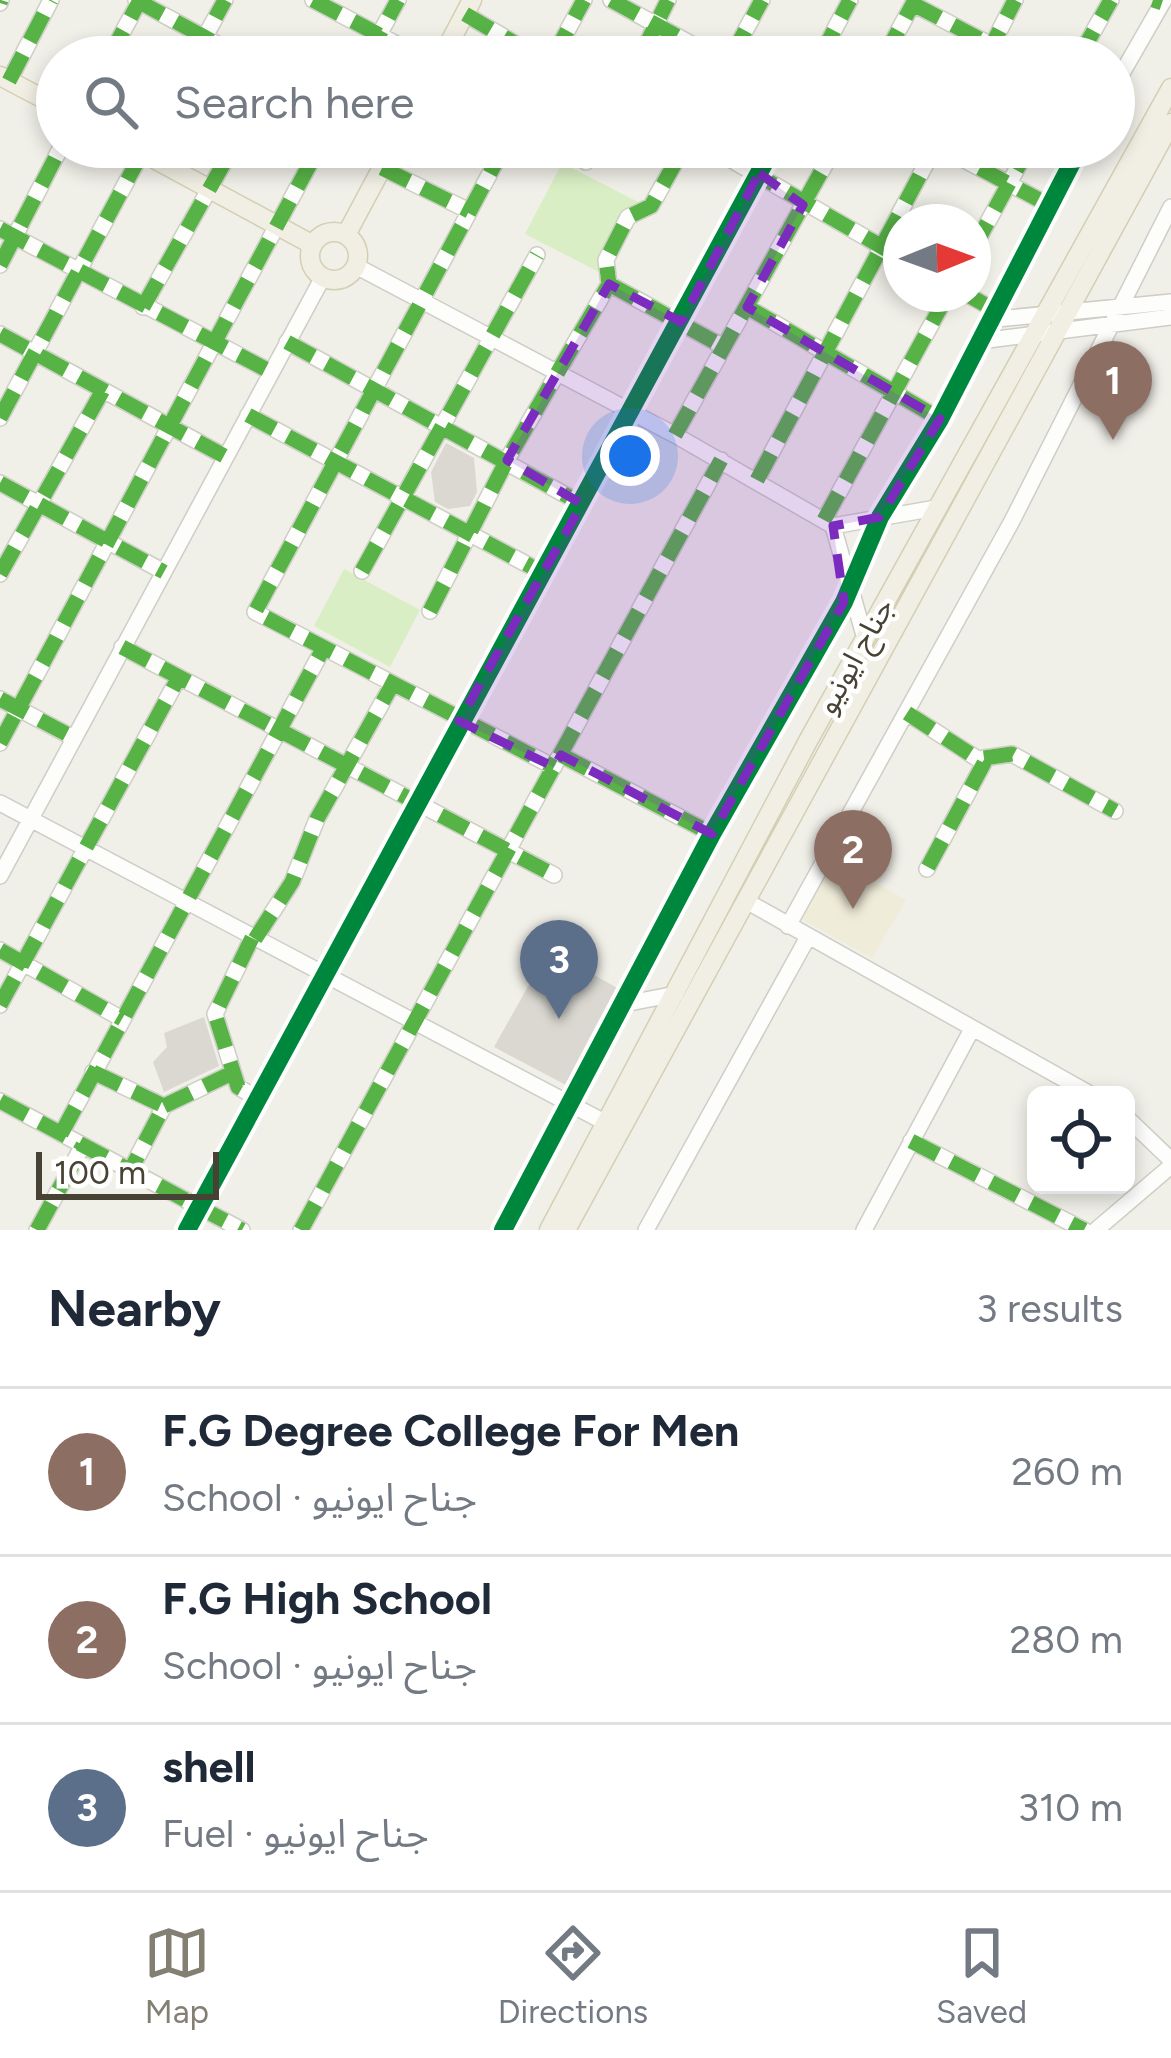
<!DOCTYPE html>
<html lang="en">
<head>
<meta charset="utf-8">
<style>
  :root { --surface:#fff; --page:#f2f2f3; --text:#1f2937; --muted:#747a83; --line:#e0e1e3; --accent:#837f73 }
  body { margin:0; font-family:Figtree,"Noto Sans Arabic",sans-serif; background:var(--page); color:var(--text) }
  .controls { position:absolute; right:36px; bottom:36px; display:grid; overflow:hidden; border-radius:18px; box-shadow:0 6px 18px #0003 }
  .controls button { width:108px; height:108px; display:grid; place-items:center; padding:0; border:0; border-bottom:3px solid var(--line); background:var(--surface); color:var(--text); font:60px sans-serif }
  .compass { position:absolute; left:883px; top:204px; width:108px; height:108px; border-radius:50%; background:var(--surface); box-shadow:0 6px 18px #0003; rotate:89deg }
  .scale { position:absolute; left:36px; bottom:30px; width:183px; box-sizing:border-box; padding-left:12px; border:6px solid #484234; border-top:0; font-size:33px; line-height:42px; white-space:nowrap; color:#484234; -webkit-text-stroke:9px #fff; paint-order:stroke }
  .you { position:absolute; left:630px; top:456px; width:42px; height:42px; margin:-30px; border:9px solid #fff; border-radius:50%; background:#1a73e8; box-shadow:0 0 0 18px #1a73e833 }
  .badge { display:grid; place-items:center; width:78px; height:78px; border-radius:50%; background:var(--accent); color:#fff; font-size:39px; font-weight:700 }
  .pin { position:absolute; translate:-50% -99px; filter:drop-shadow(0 3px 6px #0008) }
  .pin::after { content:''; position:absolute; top:63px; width:42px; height:36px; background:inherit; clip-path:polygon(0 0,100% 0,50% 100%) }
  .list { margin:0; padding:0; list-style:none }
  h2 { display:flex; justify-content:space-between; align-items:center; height:156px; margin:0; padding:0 48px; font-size:51px }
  h2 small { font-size:39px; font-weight:400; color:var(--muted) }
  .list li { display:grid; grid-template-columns:78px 1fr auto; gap:36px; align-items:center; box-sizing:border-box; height:168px; padding:0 48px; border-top:3px solid var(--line) }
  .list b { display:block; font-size:45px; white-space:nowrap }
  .list p { margin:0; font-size:39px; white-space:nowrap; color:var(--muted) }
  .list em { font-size:39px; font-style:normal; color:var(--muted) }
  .icon { flex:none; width:66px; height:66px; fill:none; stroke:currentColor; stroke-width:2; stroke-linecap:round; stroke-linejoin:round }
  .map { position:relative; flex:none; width:1171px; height:1230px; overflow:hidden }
  .search { position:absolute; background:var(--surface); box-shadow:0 6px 18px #0003; left:36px; right:36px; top:36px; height:132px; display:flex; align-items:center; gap:30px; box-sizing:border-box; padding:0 42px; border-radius:66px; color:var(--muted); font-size:45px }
  .sheet { height:660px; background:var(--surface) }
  nav { display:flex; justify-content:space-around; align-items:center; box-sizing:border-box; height:168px; border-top:3px solid var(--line); background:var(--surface); font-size:33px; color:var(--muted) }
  nav a { display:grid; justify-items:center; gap:6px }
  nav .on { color:var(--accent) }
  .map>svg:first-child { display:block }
</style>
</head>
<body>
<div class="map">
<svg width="1171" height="1230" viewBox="0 0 1171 1230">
  <rect width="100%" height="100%" fill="#f0efe8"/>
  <path fill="#efecd9" d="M835,860L906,900L872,958L800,918Z"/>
  <path fill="#d9eec5" d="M562,163L642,204L605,275L525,234Z
    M344,569L420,610L390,667L314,626Z"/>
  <path fill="#dad8d1" d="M446,443L474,458L477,492L470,506L448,509L435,502L431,472Z
    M549,949L617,988L566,1085L494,1047Z
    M204,1017L219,1066L164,1092L153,1062L167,1047L164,1033Z"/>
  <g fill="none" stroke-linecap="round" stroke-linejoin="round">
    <g stroke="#cecdc6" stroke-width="18">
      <path id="minor" d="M136,0L241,57
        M313,0L421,57
        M611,0L715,57
        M0,3L1,0
        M913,4L1014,57
        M465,14L538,57
        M109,57L139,2
        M194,57L225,0
        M367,57L398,0
        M553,57L584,0
        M640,57L668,0
        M731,57L762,0
        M820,57L850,0
        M884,57L915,0
        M986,57L1015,0
        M1079,57L1111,0
        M9,81L51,0
        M1114,87L1164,0
        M504,147L255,612L554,767
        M709,147L901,258
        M940,147L1047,204
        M586,162L594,147
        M382,168L469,211
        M0,229L271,372
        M973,249L1029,147
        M0,265L61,147
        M356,266L675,435L833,526L936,508
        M609,284L724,347
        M966,294L993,309
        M143,307L233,147
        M747,307L940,419
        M987,320L1171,302
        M0,334L226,457
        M980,341L1171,317
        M287,342L582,504
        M248,415L543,573
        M0,418L145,147
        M675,435L835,147
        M757,480L935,147
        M0,483L164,572
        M824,520L948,294
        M833,526L865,639
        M362,571L537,255
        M0,574L103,390
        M430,611L507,460L609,284L606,260L628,217L651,206L684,147
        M122,647L554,875
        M0,699L74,738
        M907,713L984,763L927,869
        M0,743L319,147
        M561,755L712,834
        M984,758L1012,754L1115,811
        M0,803L608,1124
        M0,876L323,277
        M748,902L1092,1095
        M788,926L1012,521L1171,207
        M252,938L215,1014L238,1087L257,1098
        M255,939L292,882L317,819L392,685
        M0,950L122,1019
        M624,1004L676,994
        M0,1005L179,677
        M93,1072L164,1106L130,1171
        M0,1101L242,1230
        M164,1106L232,1073
        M1126,1117L1171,1160
        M61,1134L323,649
        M911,1141L1084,1230
        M37,1230L83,1145
        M187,1230L773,147
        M301,1230L721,460
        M503,1230L712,834L844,602L880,517L940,419L1080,147
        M646,1230L808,937
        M864,1230L972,1029
        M1096,1230L1171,1166"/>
    </g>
    <g stroke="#d4cfb4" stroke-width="21">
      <path id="major" d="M442,57L472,0
        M0,76L57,106
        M132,147L313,245
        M310 256a24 24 0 1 1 48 0a24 24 0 1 1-48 0Z
        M346,235L393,147
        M549,1230L808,741L1171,88
        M566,1230L1171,123"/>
    </g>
    <use href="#minor" stroke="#fdfdfc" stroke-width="15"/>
    <use href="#major" stroke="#f1efe3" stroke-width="18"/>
    <path stroke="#57b346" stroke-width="15" stroke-dasharray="30 15" stroke-linecap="butt" d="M136,0L241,57
      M313,0L421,57
      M611,0L715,57
      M1153,0L1162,3
      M0,3L1,0
      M913,4L1014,57
      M465,14L538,57
      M109,57L139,2
      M194,57L225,0
      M367,57L398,0
      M553,57L584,0
      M640,57L668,0
      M731,57L762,0
      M820,57L850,0
      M884,57L915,0
      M986,57L1015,0
      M1079,57L1111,0
      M9,81L51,0
      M504,147L255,612L554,767
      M709,147L901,258
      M940,147L1047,204
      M586,162L594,147
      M382,168L469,211
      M0,229L271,372
      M973,249L1029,147
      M0,265L61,147
      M609,284L724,347
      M966,294L993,309
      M143,307L233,147
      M747,307L940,419
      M0,334L226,457
      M287,342L582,504
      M248,415L543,573
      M0,418L145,147
      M675,435L835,147
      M757,480L935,147
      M0,483L164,572
      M824,520L948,294
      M362,571L537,255
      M0,574L103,390
      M430,611L507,460L609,284L606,260L628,217L651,206L684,147
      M122,647L554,875
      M0,699L74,738
      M907,713L984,763L927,869
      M0,743L319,147
      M561,755L712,834
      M984,758L1012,754L1115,811
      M252,938L215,1014L238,1087L257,1098
      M255,939L292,882L317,819L392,685
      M0,950L122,1019
      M0,1005L179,677
      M93,1072L164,1106L130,1171
      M0,1101L242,1230
      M164,1106L232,1073
      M61,1134L323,649
      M911,1141L1084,1230
      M37,1230L83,1145
      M301,1230L721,460"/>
    <g stroke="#fff" stroke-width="26">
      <path id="cycleway" d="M187,1230L773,147
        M503,1230L712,834L844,602L880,517L940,419L1080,147"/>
    </g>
    <use href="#cycleway" stroke="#00873e" stroke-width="18"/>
  </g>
  <path fill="#7b2cbf" fill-opacity="0.2" stroke="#7b2cbf" stroke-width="9" stroke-dasharray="24 15" stroke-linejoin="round" d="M759,173L803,205L747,307L940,419L880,517L833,526L844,602L712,834L561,755L554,767L459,721L582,504L507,460L609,284L681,322Z"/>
  <g text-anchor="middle" stroke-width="9" stroke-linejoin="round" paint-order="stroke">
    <g font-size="30" fill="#484234" stroke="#fff">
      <text transform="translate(855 656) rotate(-61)" y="10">جناح ایونیو</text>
    </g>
  </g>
</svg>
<div class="controls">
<button><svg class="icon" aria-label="locate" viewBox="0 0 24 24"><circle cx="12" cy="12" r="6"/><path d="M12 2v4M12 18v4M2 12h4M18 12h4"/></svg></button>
</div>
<svg class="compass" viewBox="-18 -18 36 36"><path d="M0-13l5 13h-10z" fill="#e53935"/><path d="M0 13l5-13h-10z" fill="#747a83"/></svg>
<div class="scale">100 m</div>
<div class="you"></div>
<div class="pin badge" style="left:1113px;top:440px;background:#8d6e63">1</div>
<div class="pin badge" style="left:853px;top:909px;background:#8d6e63">2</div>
<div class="pin badge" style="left:559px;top:1019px;background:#5c6f8a">3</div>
<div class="search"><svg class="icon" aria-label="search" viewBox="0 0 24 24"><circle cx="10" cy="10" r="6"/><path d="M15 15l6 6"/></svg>Search here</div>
</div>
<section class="sheet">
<h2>Nearby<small>3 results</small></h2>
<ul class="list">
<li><span class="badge" style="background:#8d6e63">1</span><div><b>F.G Degree College For Men</b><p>School · جناح ایونیو</p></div><em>260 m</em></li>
<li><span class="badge" style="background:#8d6e63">2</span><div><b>F.G High School</b><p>School · جناح ایونیو</p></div><em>280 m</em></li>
<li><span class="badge" style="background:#5c6f8a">3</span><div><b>shell</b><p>Fuel · جناح ایونیو</p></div><em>310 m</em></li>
</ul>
</section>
<nav>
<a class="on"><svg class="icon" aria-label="map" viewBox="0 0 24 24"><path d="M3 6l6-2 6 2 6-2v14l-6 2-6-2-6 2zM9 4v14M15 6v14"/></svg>Map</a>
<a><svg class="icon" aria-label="directions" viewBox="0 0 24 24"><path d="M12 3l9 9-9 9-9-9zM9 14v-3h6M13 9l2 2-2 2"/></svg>Directions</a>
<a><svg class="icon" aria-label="saved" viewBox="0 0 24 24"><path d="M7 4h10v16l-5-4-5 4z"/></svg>Saved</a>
</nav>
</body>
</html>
